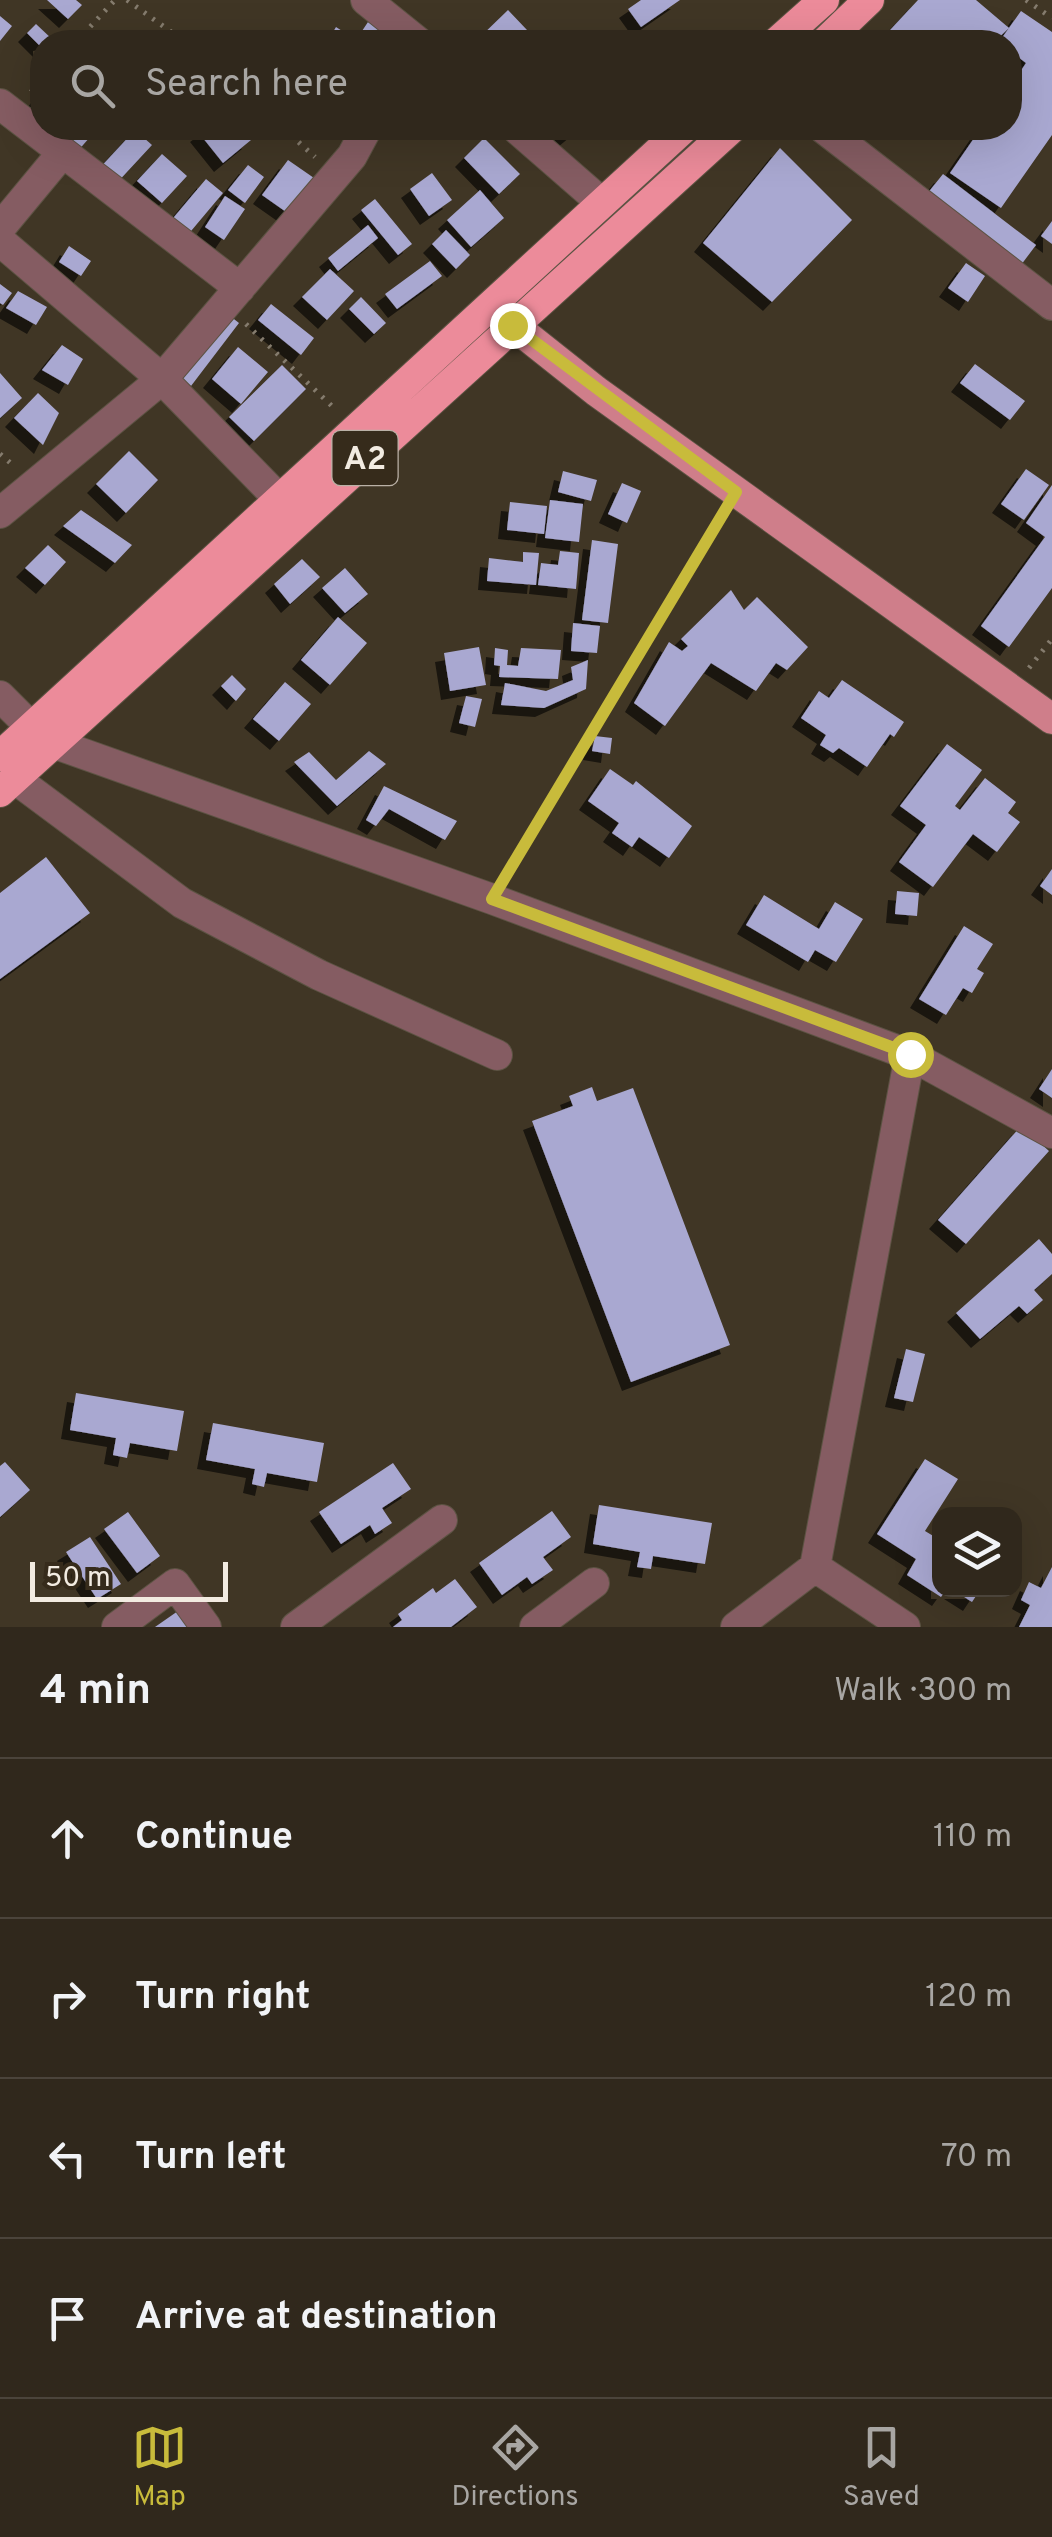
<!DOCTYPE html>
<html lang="en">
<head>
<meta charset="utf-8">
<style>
  :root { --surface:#30281c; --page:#3c3429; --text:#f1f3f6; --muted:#a8a6a3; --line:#4b443b; --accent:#c8bb3b }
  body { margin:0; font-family:Overpass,sans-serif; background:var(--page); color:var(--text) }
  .controls { position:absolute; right:30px; bottom:30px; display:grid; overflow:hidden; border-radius:20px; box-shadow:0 10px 40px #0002 }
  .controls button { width:90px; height:90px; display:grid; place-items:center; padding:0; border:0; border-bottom:2px solid var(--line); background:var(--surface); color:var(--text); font:50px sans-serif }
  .scale { position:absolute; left:30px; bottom:25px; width:198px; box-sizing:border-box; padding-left:10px; border:5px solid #f2ebe1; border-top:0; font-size:28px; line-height:35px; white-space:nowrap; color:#f2ebe1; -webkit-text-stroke:8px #362b1b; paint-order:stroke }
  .stop { position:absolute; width:30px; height:30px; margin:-22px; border:8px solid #c8bb3b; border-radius:50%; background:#fff }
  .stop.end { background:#c8bb3b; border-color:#fff; box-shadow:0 2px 10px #0008 }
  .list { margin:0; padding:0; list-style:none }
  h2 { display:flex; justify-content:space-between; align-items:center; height:130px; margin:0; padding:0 40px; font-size:42px }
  h2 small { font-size:32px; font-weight:400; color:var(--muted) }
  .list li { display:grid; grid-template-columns:65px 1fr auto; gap:30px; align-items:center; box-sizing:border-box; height:160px; padding:0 40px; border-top:2px solid var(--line) }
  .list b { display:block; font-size:38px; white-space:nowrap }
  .list em { font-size:32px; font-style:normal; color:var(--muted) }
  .icon { flex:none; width:55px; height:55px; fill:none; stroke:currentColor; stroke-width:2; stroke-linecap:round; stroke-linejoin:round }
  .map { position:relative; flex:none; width:1052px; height:1627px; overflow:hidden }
  .search { position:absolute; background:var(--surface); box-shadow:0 10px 40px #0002; left:30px; right:30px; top:30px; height:110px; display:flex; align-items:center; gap:25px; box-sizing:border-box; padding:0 35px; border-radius:40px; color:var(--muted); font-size:38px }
  .sheet { height:770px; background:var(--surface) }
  nav { display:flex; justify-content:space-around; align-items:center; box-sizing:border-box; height:140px; border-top:2px solid var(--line); background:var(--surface); font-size:28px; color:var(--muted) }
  nav a { display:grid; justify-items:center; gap:5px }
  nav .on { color:var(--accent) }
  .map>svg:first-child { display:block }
</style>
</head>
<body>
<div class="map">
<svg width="1052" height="1627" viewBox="0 0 1052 1627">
  <defs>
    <filter id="shadow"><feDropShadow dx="-9" dy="9" stdDeviation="0" flood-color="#0009"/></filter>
  </defs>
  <rect width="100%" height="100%" fill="#403625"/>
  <path fill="#a9a8d1" filter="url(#shadow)" d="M47,0H76L82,5L68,19Z
    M641,0H680L641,27L628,9Z
    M918,0H976L1009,28L994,42H955L950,37L945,42H879Z
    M508,10L527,30L514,42H475Z
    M1021,11L1052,32V135L1001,208L950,173L981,128H1010V87L1026,63L1010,51V42H999Z
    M0,16L12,26L0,41Z
    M368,22L394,40L327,42L336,27L356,40Z
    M36,24L53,40L42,42V48L27,33Z
    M42,91V124L27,113Z
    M73,128H98L76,153L61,141Z
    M206,128H240L251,140L223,163L199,133Z
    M558,128H579L567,138Z
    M135,130L152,145L114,186L97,171Z
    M484,138L520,174L499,194L464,158Z
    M780,148L852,220L772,302L703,243Z
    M162,154L187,176L162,203L137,181Z
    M288,160L314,178L289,214L262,195Z
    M248,165L264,177L245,203L228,190Z
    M432,173L452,200L429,216L410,189Z
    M943,174L1036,245L1021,265L927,194Z
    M206,179L223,193L186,237L169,223Z
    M480,190L504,218L471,247L447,220Z
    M225,196L245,209L224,240L205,227Z
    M375,199L412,244L398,255L361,210Z
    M1052,221V244L1041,236Z
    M368,225L378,238L338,271L328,258Z
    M446,230L470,255L456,269L432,244Z
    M69,246L91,261L81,276L59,262Z
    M430,261L442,276L397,309L385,294Z
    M966,263L985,276L968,302L948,288Z
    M330,269L354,291L327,320L302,297Z
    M0,284L12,293L3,305L0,303Z
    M18,291L47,307L36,325L6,308Z
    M361,297L386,323L374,334L349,309Z
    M271,304L314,338L301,355L258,320Z
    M225,312L239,323L191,386L178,375Z
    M62,345L83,359L68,385L42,370Z
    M238,347L268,372L241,404L212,379Z
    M975,364L1025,401L1010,420L960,383Z
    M282,365L306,389L254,441L229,417Z
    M0,373L22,398L0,418Z
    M38,393L59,413L43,445L14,418Z
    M129,451L158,480L126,513L96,484Z
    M1026,469L1049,485L1024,520L1001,504Z
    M563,471L597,480L591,501L558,492Z
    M622,483L641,491L627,523L608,514Z
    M1052,485V588L1009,647L981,626L1045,537L1026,523Z
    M550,500L583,504L579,542L545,538Z
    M510,502L547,506L544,534L507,530Z
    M81,510L132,545L115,563L63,526Z
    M592,540L618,544L608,623L582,620Z
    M48,545L66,562L45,585L25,568Z
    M560,551L579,553L576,589L538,585L541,563L558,565Z
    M523,552L539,553L536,585L487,581L489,558L523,562Z
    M302,559L320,577L290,604L274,584Z
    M345,568L368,594L345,613L322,588Z
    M731,590L744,610L757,597L808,647L787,670L776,663L756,691L711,663L665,726L634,703L669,642L682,651L688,646L681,639Z
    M338,617L367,643L330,685L301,660Z
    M573,623L600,626L597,653L571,651Z
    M479,647L486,685L450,691L444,653Z
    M495,648L508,650L507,665L518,666L521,648L561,650L558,679L499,677L500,666L494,665Z
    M588,660L586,689L544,708L501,705L505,683L546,691L573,680L571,667Z
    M232,675L246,689L236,701L221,686Z
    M842,680L904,722L894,737L890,734L867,767L839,748L833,753L820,745L826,735L801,718L819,691L829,698Z
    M285,682L311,704L279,741L253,719Z
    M466,696L482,699L475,727L459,723Z
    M595,736L612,738L610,754L592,751Z
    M947,744L982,770L955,806L960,810L985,778L1016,802L1008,813L1020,822L997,852L973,834L933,887L899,862L926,825L900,806Z
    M369,751L386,764L337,806L294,762L309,752L336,780Z
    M610,769L633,785L636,781L692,826L669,858L639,837L632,847L612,833L619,823L588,801Z
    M384,786L457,821L445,840L389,809L376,826L366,820Z
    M46,857L90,913L0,979V893Z
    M1052,869V895L1040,886Z
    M897,891L919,893L917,916L895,914Z
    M764,895L819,929L835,902L863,919L836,962L815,950L808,962L746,925Z
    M964,926L993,944L977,969L984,973L972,993L963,988L946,1015L919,999Z
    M1052,1069V1098L1039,1089Z
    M592,1087L597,1101L633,1088L730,1345L631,1382L532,1121L573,1106L569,1096Z
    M1021,1126L1049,1151L966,1244L938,1220Z
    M1039,1239L1052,1254V1274L1034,1290L1043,1300L1027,1314L1019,1306L980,1339L956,1313Z
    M906,1349L925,1354L913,1402L894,1398Z
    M76,1393L184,1411L177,1451L130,1443L127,1458L113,1455L116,1438L70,1430Z
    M213,1423L324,1443L317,1482L267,1473L264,1487L252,1484L255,1469L206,1460Z
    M925,1459L958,1479L925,1531L940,1540V1590H946L941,1597L907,1575L916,1559L877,1534Z
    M5,1462L30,1490L0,1517V1466Z
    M393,1463L411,1489L382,1508L392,1523L375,1534L370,1525L341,1544L319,1512Z
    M599,1505L712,1523L705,1564L653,1556L651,1569L637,1567L640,1552L593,1544Z
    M552,1511L571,1537L543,1557L553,1570L532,1584L527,1577L502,1595L479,1563Z
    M128,1512L160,1556L137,1573L104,1529Z
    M90,1537L121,1584L97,1599L66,1552Z
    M1052,1567V1627H1019L1030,1605L1021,1600L1029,1582L1041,1588Z
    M455,1579L477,1607L451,1627H393L402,1620L398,1614L433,1588L436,1593Z
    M953,1590H980L972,1602Z
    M178,1611L190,1627H155Z"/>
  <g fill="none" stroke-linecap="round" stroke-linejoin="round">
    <g stroke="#5c5343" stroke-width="32">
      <path id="minor" d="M366,0L418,42
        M0,104L240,288
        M516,128L602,203
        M823,128L1052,305
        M0,228L63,152
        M0,241L162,379L280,500
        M0,513L162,379L352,156L367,128
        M0,696L32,728
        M53,743L492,899L910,1055L815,1567L905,1627
        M14,778L182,903L319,975L497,1055
        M910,1055L1052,1133
        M117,1627L175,1584L206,1627
        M296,1627L442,1520
        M535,1627L594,1583
        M736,1627L815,1567"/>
    </g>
    <g stroke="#5c5343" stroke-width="32">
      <path id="major" d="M494,310L596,391L1052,719"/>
    </g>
    <g stroke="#5c5343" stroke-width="32">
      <path id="highway" d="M777,42L824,0
        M825,42L869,0
        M0,756L684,128
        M0,792L732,128"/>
    </g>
    <path stroke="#857c6e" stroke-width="5" stroke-dasharray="2.5 8" stroke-linecap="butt" d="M127,0L185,42
      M1026,0L1052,18
      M76,42L115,0
      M31,92L42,79
      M283,128L315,157
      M246,324L336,410
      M0,454L14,466
      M1029,668L1052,639
      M507,875L722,515"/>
    <use href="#minor" stroke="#855c62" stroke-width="30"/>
    <use href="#major" stroke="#cf7e8a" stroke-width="30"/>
    <use href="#highway" stroke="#ec8b9a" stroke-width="30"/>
  </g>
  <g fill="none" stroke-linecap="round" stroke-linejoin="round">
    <path stroke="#c8bb3b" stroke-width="12" d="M512,325L736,492L492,899L910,1054"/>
  </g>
  <g text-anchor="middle" stroke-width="10" stroke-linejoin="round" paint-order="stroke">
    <rect fill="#362b1b" stroke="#bab1a6" stroke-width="2.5" x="332.5" y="431" width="65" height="54" rx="8"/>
    <g font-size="32" font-weight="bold" fill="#f2ebe1">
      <text x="365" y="469">A2</text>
    </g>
  </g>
</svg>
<div class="controls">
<button><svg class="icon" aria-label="layers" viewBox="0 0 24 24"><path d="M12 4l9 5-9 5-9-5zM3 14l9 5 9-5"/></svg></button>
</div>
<div class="scale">50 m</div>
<div class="stop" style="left:910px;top:1054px"></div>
<div class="stop end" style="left:512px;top:325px"></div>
<div class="search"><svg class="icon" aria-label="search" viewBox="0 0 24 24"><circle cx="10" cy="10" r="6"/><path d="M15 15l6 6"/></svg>Search here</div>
</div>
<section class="sheet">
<h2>4 min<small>Walk · 300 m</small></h2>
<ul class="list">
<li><svg class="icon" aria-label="ahead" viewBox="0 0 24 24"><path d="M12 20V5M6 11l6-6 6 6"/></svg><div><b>Continue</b></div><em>110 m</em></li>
<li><svg class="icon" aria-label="right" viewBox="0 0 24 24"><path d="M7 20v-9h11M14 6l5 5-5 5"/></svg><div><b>Turn right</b></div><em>120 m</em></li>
<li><svg class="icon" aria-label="left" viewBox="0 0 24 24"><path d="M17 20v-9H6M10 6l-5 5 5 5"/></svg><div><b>Turn left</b></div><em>70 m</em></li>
<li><svg class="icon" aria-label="arrive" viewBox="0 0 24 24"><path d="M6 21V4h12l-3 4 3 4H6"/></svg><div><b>Arrive at destination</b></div></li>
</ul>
</section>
<nav>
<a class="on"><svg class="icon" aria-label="map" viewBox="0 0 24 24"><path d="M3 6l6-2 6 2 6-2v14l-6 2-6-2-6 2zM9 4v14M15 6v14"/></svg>Map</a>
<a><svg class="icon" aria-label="directions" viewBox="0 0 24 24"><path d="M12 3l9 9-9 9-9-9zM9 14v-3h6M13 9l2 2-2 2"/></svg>Directions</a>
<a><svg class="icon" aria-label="saved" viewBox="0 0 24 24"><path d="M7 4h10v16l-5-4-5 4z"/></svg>Saved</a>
</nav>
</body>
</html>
